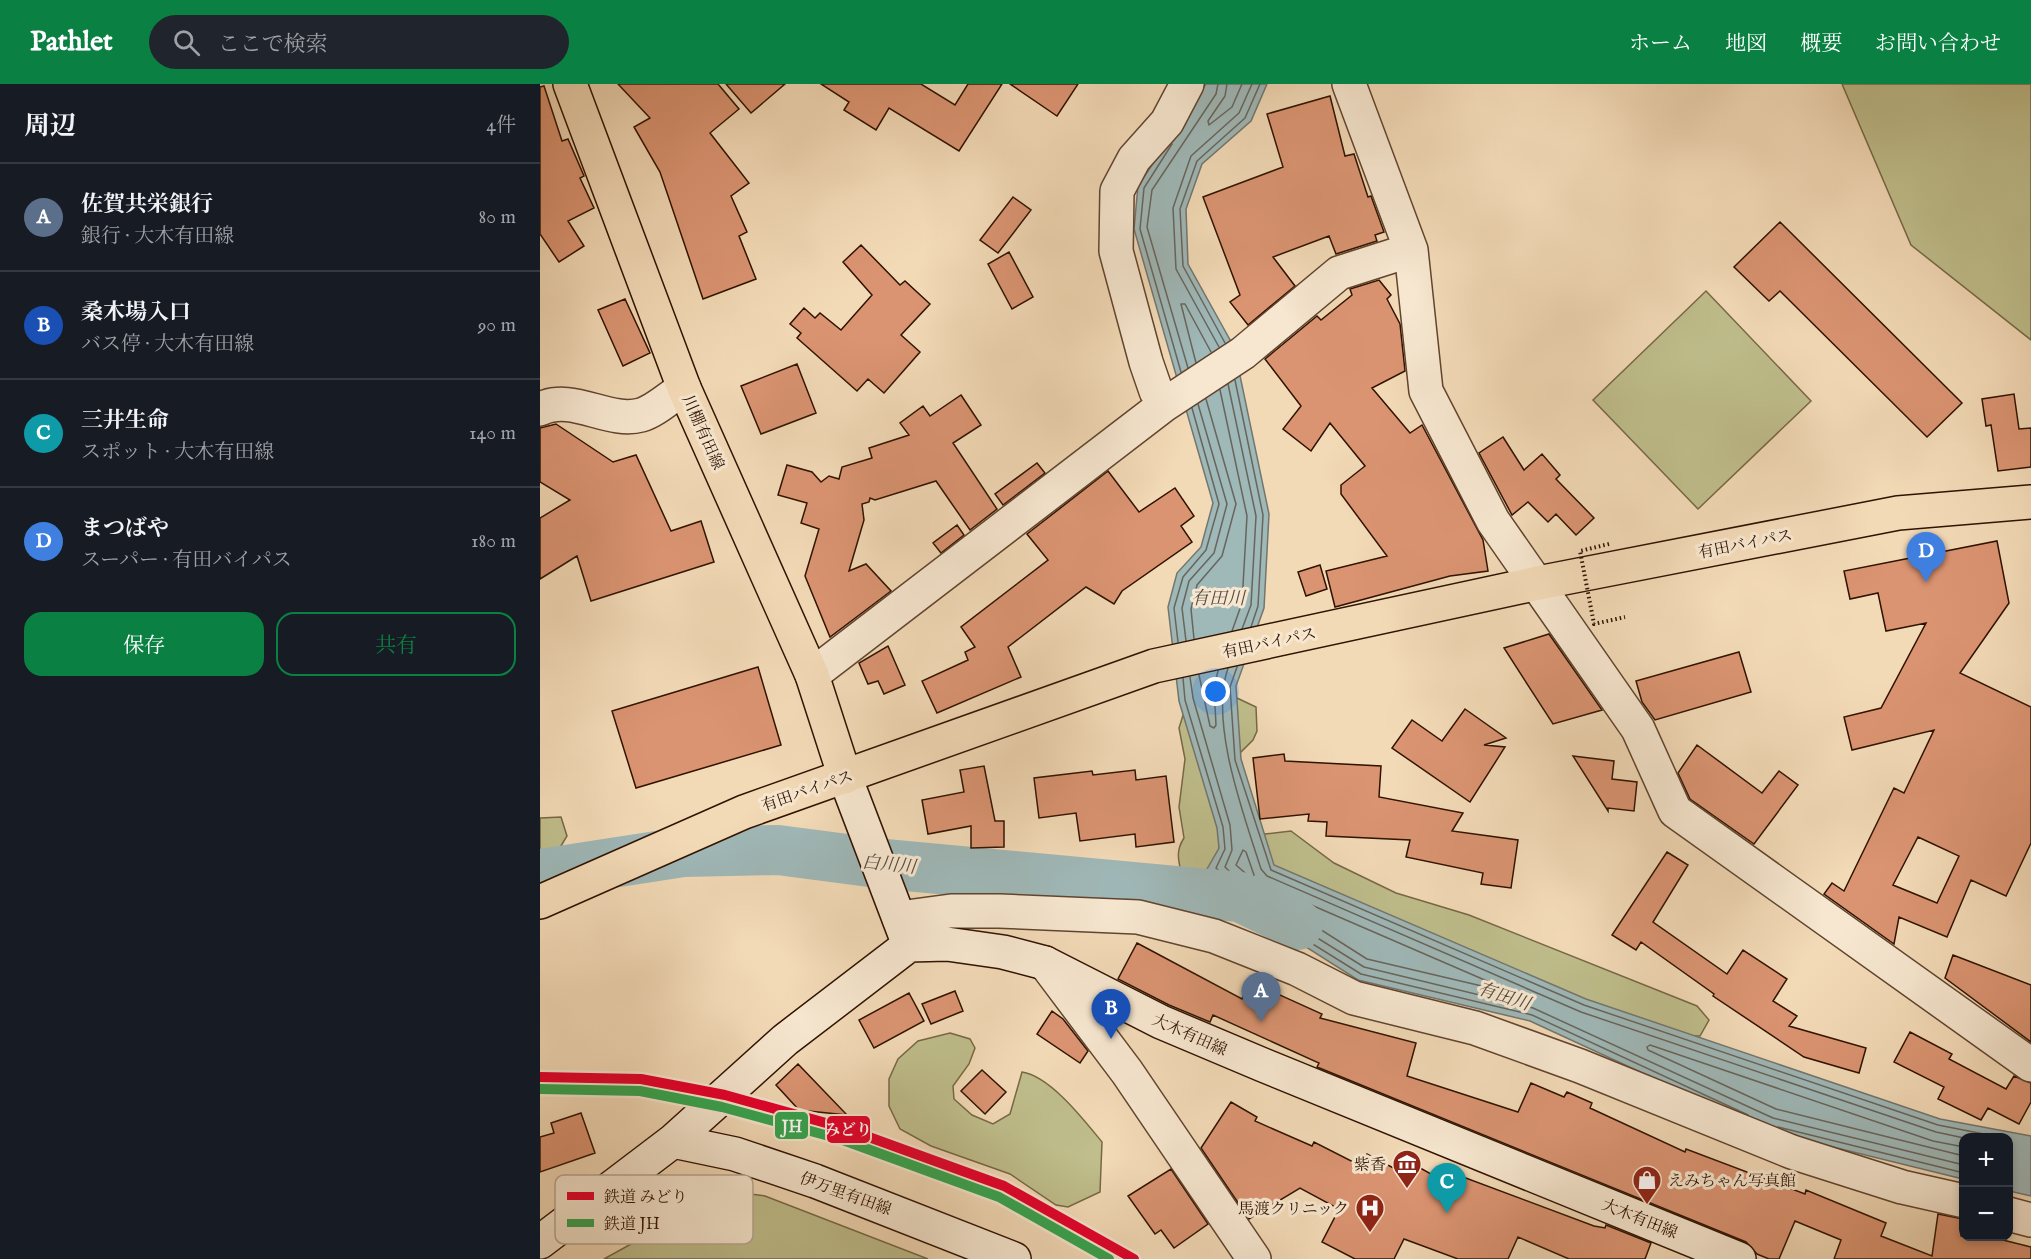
<!DOCTYPE html>
<html lang="ja">
<head>
<meta charset="utf-8">
<style>
  :root { --surface:#171b24; --page:#20242c; --text:#f1f3f6; --muted:#9ea1a6; --line:#363941; --accent:#0b8043 }
  body { margin:0; font-family:"IM FELL English","Noto Serif JP",serif; background:var(--page); color:var(--text) }
  .controls { position:absolute; right:18px; bottom:18px; display:grid; overflow:hidden; border-radius:12px; box-shadow:0 3px 9px #0003 }
  .controls button { width:54px; height:54px; display:grid; place-items:center; padding:0; border:0; border-bottom:2px solid var(--line); background:var(--surface); color:var(--text); font:30px sans-serif }
  .you { position:absolute; left:676px; top:608px; width:21px; height:21px; margin:-15px; border:4px solid #fff; border-radius:50%; background:#1a73e8; box-shadow:0 0 0 9px #1a73e833 }
  .badge { display:grid; place-items:center; width:39px; height:39px; border-radius:50%; background:var(--accent); color:#fff; font-size:20px; font-weight:700 }
  .pin { position:absolute; translate:-50% -50px; filter:drop-shadow(0 2px 3px #0008) }
  .pin::after { content:''; position:absolute; top:32px; width:21px; height:18px; background:inherit; clip-path:polygon(0 0,100% 0,50% 100%) }
  .list { margin:0; padding:0; list-style:none }
  h2 { display:flex; justify-content:space-between; align-items:center; height:78px; margin:0; padding:0 24px; font-size:26px }
  h2 small { font-size:20px; font-weight:400; color:var(--muted) }
  .list li { display:grid; grid-template-columns:39px 1fr auto; gap:18px; align-items:center; box-sizing:border-box; height:108px; padding:0 24px; border-top:2px solid var(--line) }
  .list b { display:block; font-size:22px; white-space:nowrap }
  .list p { margin:0; font-size:20px; white-space:nowrap; color:var(--muted) }
  .list em { font-size:20px; font-style:normal; color:var(--muted) }
  .actions { display:flex; gap:12px; padding:18px 24px }
  .actions a { flex:1; padding:14px 0; border:2px solid var(--accent); border-radius:18px; text-align:center; font-size:21px; color:var(--accent) }
  .actions .main { background:var(--accent); color:#fff }
  .icon { flex:none; width:33px; height:33px; fill:none; stroke:currentColor; stroke-width:2; stroke-linecap:round; stroke-linejoin:round }
  .map { position:relative; flex:none; width:1491px; height:1175px; overflow:hidden }
  header { display:flex; align-items:center; gap:36px; box-sizing:border-box; height:84px; padding:0 30px; background:var(--accent); color:#fff }
  header strong { font-size:28px }
  nav { display:flex; gap:33px; margin-inline-start:auto; font-size:21px }
  .search { width:420px; height:54px; background:var(--page); display:flex; align-items:center; gap:15px; box-sizing:border-box; padding:0 21px; border-radius:33px; color:var(--muted); font-size:22px }
  main { display:flex }
  aside { flex:1; background:var(--surface) }
  .map>svg:first-child { display:block }
</style>
</head>
<body>
<header>
<strong>Pathlet</strong>
<div class="search"><svg class="icon" aria-label="search" viewBox="0 0 24 24"><circle cx="10" cy="10" r="6"/><path d="M15 15l6 6"/></svg>ここで検索</div>
<nav><a>ホーム</a><a>地図</a><a>概要</a><a>お問い合わせ</a></nav>
</header>
<main>
<aside>
<h2>周辺<small>4件</small></h2>
<ul class="list">
<li><span class="badge" style="background:#5c6f8a">A</span><div><b>佐賀共栄銀行</b><p>銀行 · 大木有田線</p></div><em>80 m</em></li>
<li><span class="badge" style="background:#1a4fb4">B</span><div><b>桑木場入口</b><p>バス停 · 大木有田線</p></div><em>90 m</em></li>
<li><span class="badge" style="background:#0f9aa8">C</span><div><b>三井生命</b><p>スポット · 大木有田線</p></div><em>140 m</em></li>
<li><span class="badge" style="background:#3f7fe0">D</span><div><b>まつばや</b><p>スーパー · 有田バイパス</p></div><em>180 m</em></li>
</ul>
<div class="actions"><a class="main">保存</a><a>共有</a></div>
</aside>
<div class="map">
<svg width="1491" height="1175" viewBox="0 0 1491 1175">
  <rect width="100%" height="100%" fill="#f3dab7"/>
  <filter id="stains"><feTurbulence type="fractalNoise" baseFrequency=".00333" numOctaves="4"/><feColorMatrix values="0 0 0 0 .2 0 0 0 0 .09 0 0 0 0 .02 0 0 0 .5 -.17"/></filter>
  <radialGradient id="worn" r=".72"><stop offset=".6" stop-color="#630" stop-opacity="0"/><stop offset="1" stop-color="#630" stop-opacity=".3"/></radialGradient>
  <path fill="#bfbe8c" stroke="#776846" stroke-width="1.5" d="M1302,0H1491V256L1371,161Z
    M1166,207L1271,317L1158,425L1053,316Z
    M697,614L716,623L717,647L713,656L697,672L679,724V788L653,795L641,788C638,775 636,766 644,754L639,723L645,675L639,644L644,628Z
    M21,733L27,752L18,767L0,769V734Z
    M751,747L794,779L856,809L929,831L1157,922L1169,936L1160,952H1113L979,921L707,767L725,750Z
    M410,949L430,955L435,964L429,980L413,1002L414,1015L432,1031L453,1040L470,1030L482,988C510,992 544,1036 562,1058L560,1108L528,1123L516,1121L470,1090L391,1062L360,1045L349,1022V995L358,975L378,957Z
    M187,1107L225,1112L388,1175H64Z"/>
  <path fill="#9fb8b8" stroke="#72766f" stroke-width="1.5" d="M666,0H727L711,37L662,80L646,125L648,180L694,263L729,430L724,524L696,602L701,675L734,781L1046,915L1400,1035L1491,1052V1112L1469,1107L1468,1054H1424L1423,1095L1228,1047L990,937L818,896L714,830L667,785L679,764L677,744L639,617L628,523L637,489L661,463L673,419L594,145L598,102Z"/>
  <g fill="none" stroke-linecap="round" stroke-linejoin="round">
    <path stroke="#67655c" stroke-width="1.5" d="M687,0L685,12L668,37L669,41L692,23L702,0
      M632,60L604,104L600,145L641,288
      M685,259L643,182L640,125L657,77L705,34L720,0
      M679,263L636,185L633,124L651,72L699,29L712,0
      M656,279L641,220H645L671,268
      M648,284L607,143L612,106L676,10L678,0
      M695,296L723,431L718,522L711,543
      M688,300L716,432L711,521L702,545
      M680,306L707,432L702,519L692,547
      M654,555L651,525L657,501L682,472L696,420L666,315
      M646,557L642,524L649,497L674,469L687,420L658,320
      M638,558L634,524L643,493L666,466L679,420L652,324
      M697,583L690,603L695,676L731,786L1044,921L1398,1041L1464,1054
      M688,584C669,639 704,731 721,785L727,792L1041,928L1396,1048L1424,1054
      M659,591L670,642L674,644L676,641L674,603L678,587
      M650,593L653,614L690,741L692,766L685,783L723,820L824,883L993,924L1233,1034L1424,1081
      M643,594L645,616L683,743L685,765L676,784L718,826L821,890L992,931L1208,1031
      M703,766L706,768L714,791L712,795L696,781Z
      M725,801L947,897L949,901L946,903L827,875L728,812L721,805Z
      M1238,1043L1424,1089
      M1424,1063L1393,1057L1110,961L1107,963L1108,966L1236,1025L1424,1072"/>
    <path stroke="#9fb8b8" stroke-width="50" d="M0,790L143,768L238,766L345,780L700,813L758,841"/>
  </g>
  <path fill="#db9472" stroke="#2f1201" stroke-width="1.5" fill-rule="evenodd" d="M78,0H178L199,25L170,49L209,99L191,112L207,148L199,152L216,195L163,215L120,88L94,43L110,34Z
    M186,0H245L211,29Z
    M281,0H381L415,21L428,0H462L419,67L349,24L336,46L304,26L309,18Z
    M470,0H538L517,32Z
    M4,2L22,57L28,55L44,92L40,94L54,124L28,137L44,162L19,178L0,150V3Z
    M790,12L805,72L814,70L828,113L831,112L844,148L835,151L837,157L796,170L789,152L733,173L755,202L708,241L690,218L700,211L663,113L743,83L727,30Z
    M473,113L491,126L458,169L440,156Z
    M1240,138L1422,319L1387,353L1240,207L1229,217L1194,183Z
    M321,161L360,201L365,197L390,220L361,251L380,268L344,309L328,295L317,307L257,254L261,249L250,240L264,224L275,234L280,229L301,246L332,211L303,178Z
    M469,168L493,213L472,225L448,180Z
    M839,196L851,211L847,215L860,240L865,287L832,304L870,349L882,341L943,456L948,487L910,492L795,523L786,487L847,472L801,410V401L825,382L790,339L771,367L743,345L761,322L725,275L777,232L781,236L812,211L810,205Z
    M85,215L110,269L83,282L58,226Z
    M257,280L276,329L221,350L201,302Z
    M1474,310L1479,345L1491,344V383L1458,387L1451,341L1446,342L1442,315Z
    M421,311L441,341L413,359L457,425L430,446L396,397L335,416L330,414L329,418L322,420L324,436L309,487L326,480L351,507L290,553L265,492L279,445L261,439L267,419L238,411L247,381L272,388L281,398L289,392L299,395L302,383L332,374L329,364L369,351L360,339L383,322L390,332Z
    M16,340L73,378L96,371L131,447L161,437L174,478L51,517L37,472L0,495V434L30,416L0,398V344Z
    M963,353L984,386L1002,370L1020,391L1016,395L1054,434L1036,451L1016,430L1008,438L988,418L972,431L939,369Z
    M497,379L505,389L463,421L455,410Z
    M568,387L599,428L635,404L654,432L641,442L652,458L582,507L574,520L546,503L468,563L481,593L397,629L382,597L428,576L425,568L435,563L421,543L508,476L487,450Z
    M417,441L424,451L401,469L393,459Z
    M1457,457L1469,519L1420,589L1491,623V759L1466,812L1431,796L1407,853L1359,833L1354,860L1284,810L1292,799L1304,807L1354,704L1364,709L1394,646L1312,666L1304,633L1341,624L1386,539L1346,547L1338,509L1310,515L1304,487ZM1378,753L1419,772L1397,819L1353,801Z
    M780,481L787,505L766,512L758,488Z
    M1009,550L1062,626L1013,640L964,564Z
    M348,562L365,601L344,610L338,597L328,600L319,579Z
    M1199,568L1211,608L1115,636L1102,618L1096,597Z
    M218,583L241,661L96,704L72,627Z
    M925,625L966,654L944,661L965,663L930,718L852,664L872,636L902,657Z
    M1157,661L1222,709L1239,687L1258,701L1214,760L1150,715L1138,689Z
    M744,670L745,677L841,682L839,713L923,729L912,747L978,756L971,804L941,800L943,789L866,773L870,756L786,752L787,738L768,737L769,730L720,735L713,674Z
    M1033,672L1074,677L1072,695L1097,698L1094,727L1068,724V727Z
    M444,682L455,737H464V763L431,764V742L388,750L382,716L424,708L420,686Z
    M595,686L596,696L626,692L634,758L596,763L595,750L540,757L536,729L499,734L494,694L552,687L553,691Z
    M1127,768L1148,781L1113,838L1187,890L1203,866L1247,895L1233,917L1257,932L1249,942L1326,964L1319,989L1264,973L1173,912L1174,910L1101,858L1096,866L1072,851Z
    M597,859L702,915L709,897L782,930L780,934L876,959L867,992L978,1028L991,999L1024,1013L1027,1008L1052,1019L1050,1024L1145,1068L1146,1065L1265,1110L1266,1106L1346,1139L1341,1152L1392,1172L1398,1130L1423,1135L1421,1152H1447L1491,1163V1175H1294L1301,1156L1255,1137L1239,1175H1229L1217,1170L1206,1158L777,983L779,979L673,931L670,938L629,921L578,895Z
    M1413,871L1491,901V958L1405,894Z
    M415,907L423,927L391,940L382,920Z
    M369,909L384,937L334,964L319,936Z
    M512,927L523,935L548,967L540,979L497,950Z
    M1370,948L1412,970L1409,975L1466,1005L1474,992L1491,999V1018L1479,1040L1448,1024L1441,1036L1398,1015L1404,1003L1354,978Z
    M258,980L307,1031L259,1026L236,1001Z
    M442,986L466,1008L445,1030L421,1007Z
    M691,1018L717,1033L715,1037L772,1062L774,1058L821,1082L827,1070L861,1088L868,1077L896,1093L899,1084L1054,1142L1065,1144L1066,1141L1111,1159L1105,1175H1029L978,1153L968,1175H918L864,1155L854,1175H815L782,1158L799,1125L760,1104L709,1135L661,1064Z
    M41,1029L55,1069L0,1088V1053L14,1049L11,1039Z
    M631,1085L668,1140L634,1164L621,1146L615,1150L588,1112Z"/>
  <g fill="none" stroke-linecap="round" stroke-linejoin="round">
    <g stroke="#60442e" stroke-width="36">
      <path id="minor" d="M809,0L871,166L886,307L953,437L1098,645L1135,727L1491,981
        M624,321L616,307L606,278L576,167L577,107L594,75L627,38L647,0
        M0,325C33,309 68,340 101,331C115,327 131,312 144,304
        M272,591L624,321L703,269L799,189L871,166
        M359,834L411,827H459L598,833L674,852L757,885L814,914L935,944L1040,982L1252,1068L1362,1103L1424,1117
        M505,879L587,988L714,1175
        M1468,1130L1491,1136"/>
    </g>
    <g stroke="#2f1201" stroke-width="36">
      <path id="secondary" d="M305,693L369,861
        M133,1057L195,1070L275,1097L474,1175
        M0,1158L133,1057L245,956L369,861L407,860L463,868L505,879L621,938L723,981L1199,1175"/>
    </g>
    <g stroke="#2f1201" stroke-width="36">
      <path id="primary" d="M30,0L144,304L272,591L305,693"/>
    </g>
    <g stroke="#2f1201" stroke-width="36">
      <path id="trunk" d="M0,818L204,728L614,582L998,499L1358,429L1491,418"/>
    </g>
    <use href="#minor" stroke="#f7e7d0" stroke-width="33"/>
    <use href="#secondary" stroke="#f7e7d0" stroke-width="33"/>
    <use href="#primary" stroke="#f3dab7" stroke-width="33"/>
    <use href="#trunk" stroke="#f3dab7" stroke-width="33"/>
    <path stroke="#2f1201" stroke-width="4" stroke-dasharray="1.5 3" stroke-linecap="butt" d="M1069,460L1040,467L1054,540L1085,533"/>
    <g stroke="#f7e7d0" stroke-width="15">
      <path id="rail-1" d="M0,993L101,995L185,1011L304,1044L464,1102L594,1175"/>
    </g>
    <g stroke="#f7e7d0" stroke-width="15">
      <path id="rail-2" d="M0,1005L100,1007L182,1023L300,1055L459,1113L569,1175"/>
    </g>
    <use href="#rail-1" stroke="#e4002b" stroke-width="10"/>
    <use href="#rail-2" stroke="#35a54f" stroke-width="10"/>
  </g>
  <defs>
    <g id="museum-pin" transform="scale(1.5)"><path d="M0 17L-7.5 6A9.5 9.5 0 1 1 7.5 6Z" fill="#8f2418" stroke="#f7e7d0"/><path d="M0-6L6-3V-2H-6V-3ZM-5-1h2V3h-2ZM-1-1h2V3h-2ZM3-1h2V3H3ZM-6 4H6V6H-6Z" fill="#fff"/></g>
    <g id="shop-pin" transform="scale(1.5)"><path d="M0 17L-7.5 6A9.5 9.5 0 1 1 7.5 6Z" fill="#8f2418" stroke="#f7e7d0"/><path d="M-5-2.5h2.3a2.7 3.5 0 0 1 5.4 0H5L5.5 6h-11ZM-1.5-2.5h3a1.5 2.3 0 0 0-3 0Z" fill="#fff"/></g>
    <g id="hospital-pin" transform="scale(1.5)"><path d="M0 17L-7.5 6A9.5 9.5 0 1 1 7.5 6Z" fill="#8f2418" stroke="#f7e7d0"/><path d="M-5-5h3v3.5h4V-5h3V5h-3V1.5h-4V5h-3Z" fill="#fff"/></g>
  </defs>
  <g fill-rule="evenodd">
    <use href="#museum-pin" x="867" y="1080"/>
    <use href="#shop-pin" x="1107" y="1096"/>
    <use href="#hospital-pin" x="830" y="1124"/>
  </g>
  <g text-anchor="middle" stroke-width="6" stroke-linejoin="round" paint-order="stroke">
    <g font-size="16" fill="#2f1201" stroke="#f7e7d0">
      <text transform="translate(164 348) rotate(66)" y="6">川棚有田線</text>
      <text transform="translate(1205 459) rotate(-11)" y="6">有田バイパス</text>
      <text transform="translate(729 558) rotate(-12)" y="6">有田バイパス</text>
      <text transform="translate(267 706) rotate(-19)" y="6">有田バイパス</text>
      <text transform="translate(650 950) rotate(24)" y="6">大木有田線</text>
      <text transform="translate(306 1109) rotate(20)" y="6">伊万里有田線</text>
      <text transform="translate(1100 1134) rotate(22)" y="6">大木有田線</text>
    </g>
    <g font-size="16" fill="#2f1201" stroke="#f7e7d0" text-anchor="end">
      <text x="846" y="1086">紫香</text>
      <text x="1128" y="1102" text-anchor="start">えみちゃん写真館</text>
      <text x="809" y="1130">馬渡クリニック</text>
    </g>
    <g font-size="18" font-style="italic" fill="#564c41" stroke="#f7e7d0">
      <text x="678" y="520">有田川</text>
      <text transform="translate(349 780) rotate(6)" y="6">白川川</text>
      <text transform="translate(964 912) rotate(18)" y="6">有田川</text>
    </g>
  </g>
  <rect x="15" y="1091" width="198" height="69" rx="9" fill="#f7e7d0" stroke="#bba792" stroke-width="1.5"/>
  <rect x="27" y="1108" width="27" height="8" fill="#e4002b"/>
  <rect x="27" y="1135" width="27" height="8" fill="#35a54f"/>
  <g font-size="16" fill="#2f1201">
    <text x="64" y="1118">鉄道 みどり</text>
    <text x="64" y="1145">鉄道 JH</text>
  </g>
  <g stroke="#f7e7d0" stroke-width="2">
    <rect x="234" y="1027" width="35" height="29" rx="6" fill="#35a54f"/>
    <rect x="286" y="1031" width="45" height="29" rx="6" fill="#e4002b"/>
  </g>
  <g font-size="16" text-anchor="middle" font-weight="bold" fill="#fff">
    <text x="252" y="1048">JH</text>
    <text x="308" y="1051">みどり</text>
  </g>
  <rect width="100%" height="100%" filter="url(#stains)"/>
  <rect width="100%" height="100%" fill="url(#worn)"/>
</svg>
<div class="controls">
<button>+</button>
<button>−</button>
</div>
<div class="you"></div>
<div class="pin badge" style="left:721px;top:938px;background:#5c6f8a">A</div>
<div class="pin badge" style="left:571px;top:955px;background:#1a4fb4">B</div>
<div class="pin badge" style="left:907px;top:1129px;background:#0f9aa8">C</div>
<div class="pin badge" style="left:1386px;top:498px;background:#3f7fe0">D</div>
</div>
</main>
</body>
</html>
